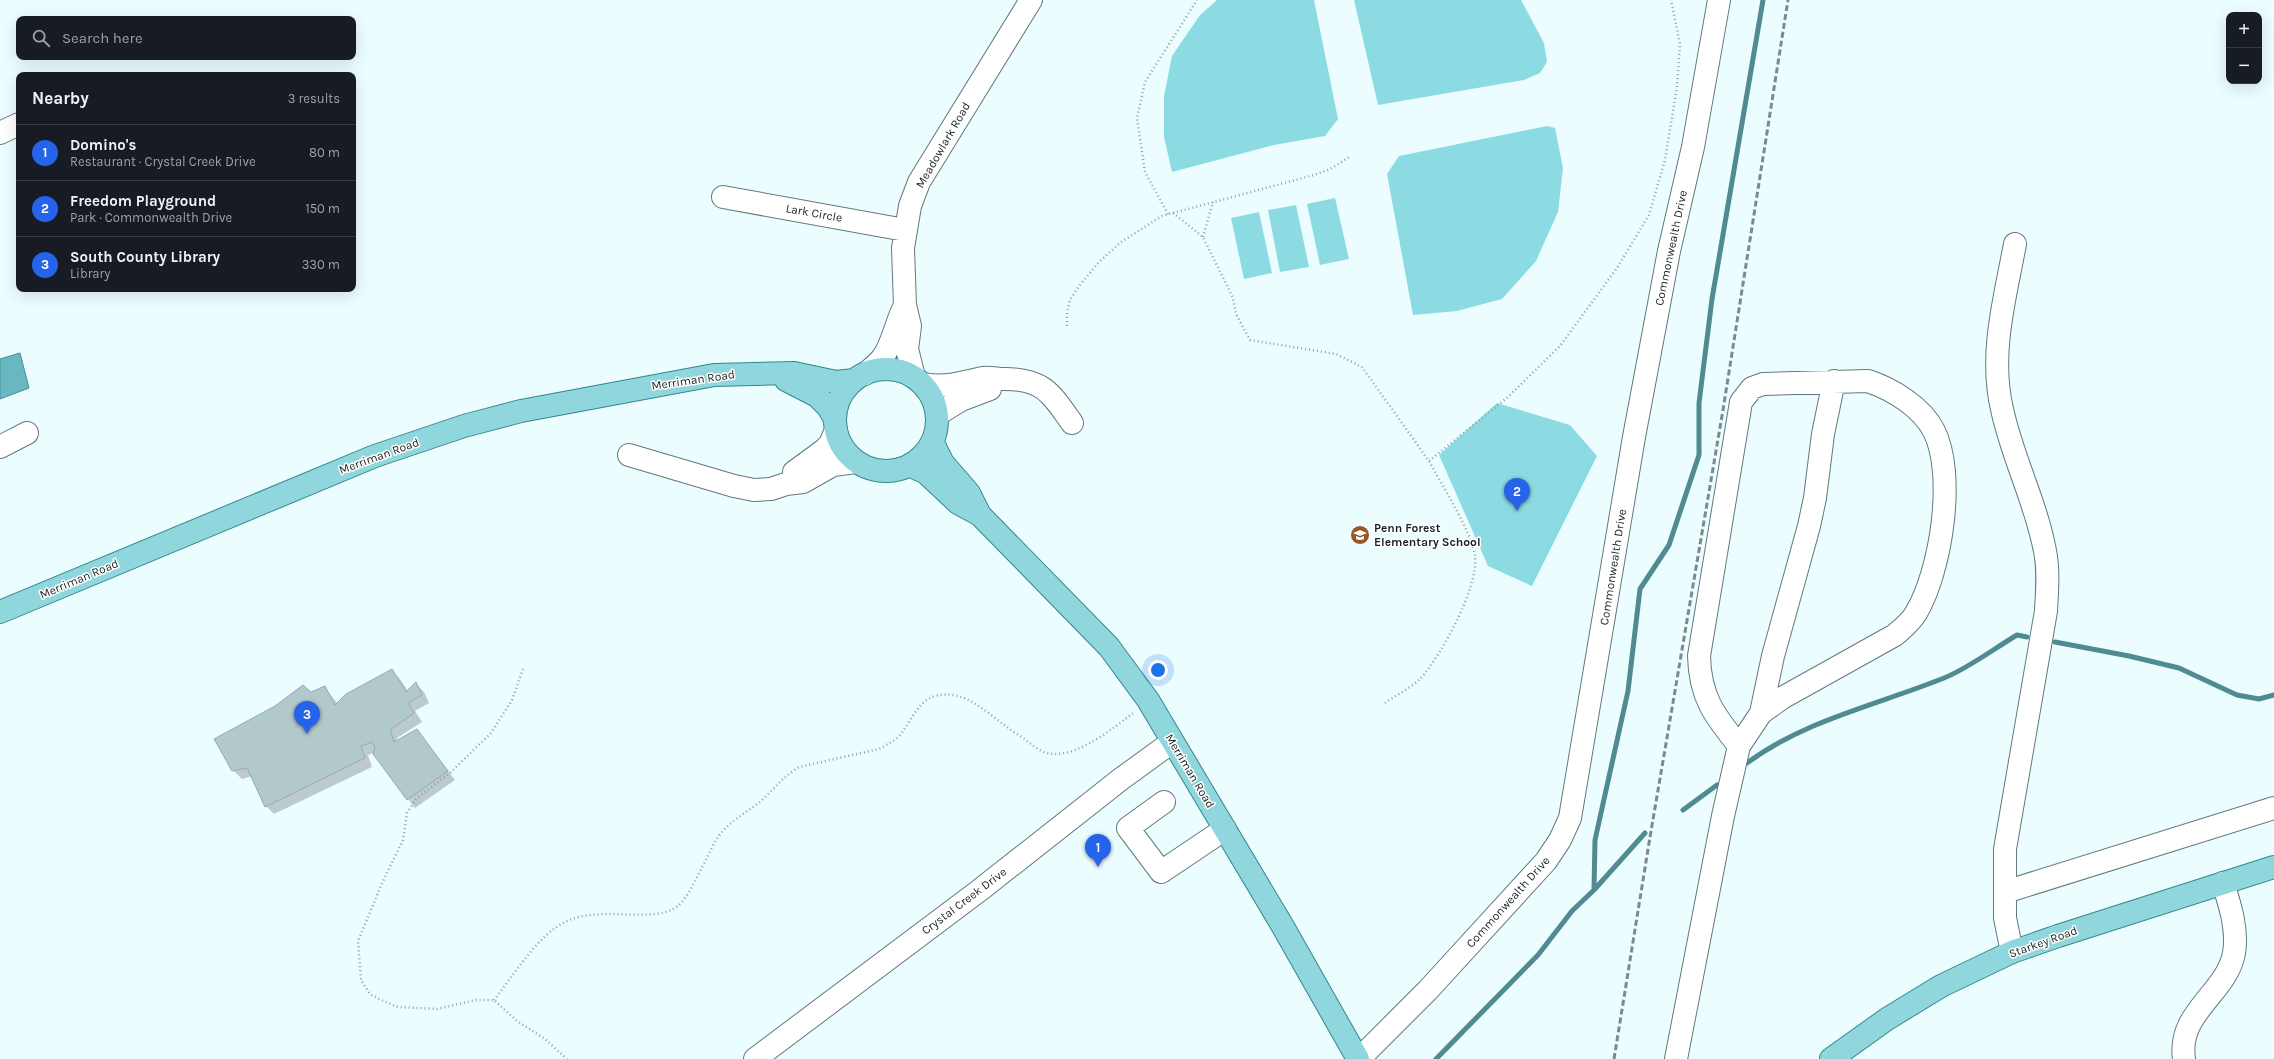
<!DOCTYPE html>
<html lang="en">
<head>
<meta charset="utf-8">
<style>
  :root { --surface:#171b24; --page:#242831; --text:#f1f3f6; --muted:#9ea1a6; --line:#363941; --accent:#2563eb }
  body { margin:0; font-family:Karla,sans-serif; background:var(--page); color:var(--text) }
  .controls { position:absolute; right:12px; top:12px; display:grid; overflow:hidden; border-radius:8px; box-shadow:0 4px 16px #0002 }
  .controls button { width:36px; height:36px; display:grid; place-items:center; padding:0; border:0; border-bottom:1px solid var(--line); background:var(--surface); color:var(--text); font:20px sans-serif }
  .you { position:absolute; left:1158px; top:670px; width:14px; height:14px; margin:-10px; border:3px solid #fff; border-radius:50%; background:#1a73e8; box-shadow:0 0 0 6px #1a73e833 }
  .badge { display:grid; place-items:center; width:26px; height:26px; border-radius:50%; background:var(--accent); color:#fff; font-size:13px; font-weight:700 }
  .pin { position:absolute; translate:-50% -33px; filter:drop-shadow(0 1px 2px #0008) }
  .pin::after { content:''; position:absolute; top:21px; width:14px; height:12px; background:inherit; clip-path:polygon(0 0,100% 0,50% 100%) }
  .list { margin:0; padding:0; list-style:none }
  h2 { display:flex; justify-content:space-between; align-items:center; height:52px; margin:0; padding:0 16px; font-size:17px }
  h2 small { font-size:13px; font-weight:400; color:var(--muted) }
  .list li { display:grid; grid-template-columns:26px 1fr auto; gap:12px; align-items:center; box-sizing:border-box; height:56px; padding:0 16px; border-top:1px solid var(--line) }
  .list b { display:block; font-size:15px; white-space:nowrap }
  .list p { margin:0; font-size:13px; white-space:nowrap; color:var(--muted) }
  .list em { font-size:13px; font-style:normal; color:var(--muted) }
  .icon { flex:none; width:22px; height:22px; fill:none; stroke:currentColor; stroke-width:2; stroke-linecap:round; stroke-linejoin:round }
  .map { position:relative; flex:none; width:2274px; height:1059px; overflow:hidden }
  .search { position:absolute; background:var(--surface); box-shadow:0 4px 16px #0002; left:16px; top:16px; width:340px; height:44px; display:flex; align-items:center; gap:10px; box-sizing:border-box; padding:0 14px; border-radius:8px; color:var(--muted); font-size:15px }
  .panel { position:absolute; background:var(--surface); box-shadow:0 4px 16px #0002; left:16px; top:72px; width:340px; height:220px; border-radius:8px }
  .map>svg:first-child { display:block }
</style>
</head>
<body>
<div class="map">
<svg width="2274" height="1059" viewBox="0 0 2274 1059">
  <rect width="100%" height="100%" fill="#ebfdff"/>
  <path fill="#8cdbe3" d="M1217,0H1314L1338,119L1325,136L1274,145L1172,172L1164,137V96L1172,56L1200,15Z
    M1354,0H1521L1544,43L1547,62L1540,73L1524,80L1378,105Z
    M1547,126L1555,128L1563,168L1558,212L1536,261L1502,299L1457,311L1413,315L1387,174L1399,156Z
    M1335,198L1349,259L1320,265L1307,204Z
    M1296,205L1309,267L1280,272L1268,210Z
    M1259,212L1272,273L1244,279L1231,218Z
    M1497,403L1570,425L1597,456L1532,586L1488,566L1439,455Z"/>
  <path fill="#67b8c0" stroke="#4f8b91" d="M20,353L29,388L0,399V359Z"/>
  <path fill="#0003" d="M392,671L400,679L408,691L416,684L424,692L429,703L415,711L422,722L397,738L398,741L417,730L455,780L415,808L373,753L368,755L372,767L274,814L266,806L252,776L242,779L233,770L311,693L325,688L338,704Z"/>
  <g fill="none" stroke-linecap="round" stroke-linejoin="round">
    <path stroke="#4f8b91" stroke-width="5" d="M2055,642L2129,656L2179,668L2237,695L2259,699L2274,695
      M1747,763C1805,720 1877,705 1944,678C1967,669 1995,648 2017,635L2027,637
      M1683,810L1717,785
      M1594,890L1595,840L1628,691L1640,589L1669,545L1699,455V403L1712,299L1763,0
      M1436,1059L1538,955L1572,911L1594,890L1645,833"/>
  </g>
  <path fill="#b2c9cb" stroke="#96abad" d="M392,669L406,692L416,682L422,695L408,703L414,713L390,730L394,742L417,729L448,771L407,800L373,754L375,748L373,742L361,746L365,758L265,807L247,768L232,771L214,739L275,706L303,685L311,692L325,686L335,705L346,694Z"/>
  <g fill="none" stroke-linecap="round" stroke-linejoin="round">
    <g stroke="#63787a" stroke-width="24">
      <path id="minor" d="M0,133L19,124
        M723,197L905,230
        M865,374C871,369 879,363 883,357C893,343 896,322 905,305
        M914,377L907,349L910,326L905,305L903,248L910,206L919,182L1031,0
        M923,384C947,388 960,383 983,378C990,377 998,379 1005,379C1043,379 1051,393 1072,423
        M938,414L961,400L990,389
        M0,447L27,433
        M629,455L734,486L754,490L771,489L786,484L803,482L833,465L855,462
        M794,472L824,450L830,444L836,430
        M1761,713L1773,656L1809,526L1815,498L1823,434L1834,381
        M1164,802L1128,828L1161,872L1225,829
        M2005,892L2274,808
        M2012,952L2005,918V849L2046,611C2047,591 2049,571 2045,551C2036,502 2012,457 2002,409C1989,354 2005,298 2015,244
        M755,1059L980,890L1121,779L1172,742
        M1359,1059L1428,990L1546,861L1560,840L1570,818L1634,437L1669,251L1693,147L1719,0
        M1676,1059L1723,816L1739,746L1761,713L1782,698L1895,635C1903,628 1911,622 1916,613C1941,571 1956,475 1934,431C1922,407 1892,389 1868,381L1763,384L1752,388L1741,402L1699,656C1700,697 1714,715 1739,746
        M2184,1059C2177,1012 2227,993 2234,953C2238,930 2230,905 2223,883"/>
    </g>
    <g stroke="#35868d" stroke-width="24">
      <path id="major" d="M835 420a51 51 0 1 1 102 0a51 51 0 1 1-102 0Z
        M786,380L817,396L828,407L835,419
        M933,443L943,463L969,493L980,515
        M911,466L926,473L958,503L980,515L1109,647L1148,700L1282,925L1358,1059
        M0,612L375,456L464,426L521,411L714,375L794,373L836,382L854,380
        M1831,1059L1887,1019L1941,986L2012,952L2058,936L2274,867"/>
    </g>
    <path stroke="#93a1a2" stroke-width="2.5" stroke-dasharray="1 3" stroke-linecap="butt" d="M1173,213L1203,237L1233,298L1236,314L1250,340L1336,354L1362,367L1429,461L1508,397L1560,346L1617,268L1649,215L1665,160L1677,87L1680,44L1671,0
      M1168,214L1145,172L1137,118L1145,82L1197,0
      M1203,237L1213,202
      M1067,326V313L1070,300L1079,286L1099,262L1121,242L1162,216L1314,175L1330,169L1351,156
      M523,669L512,700L491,733L450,773L416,799L407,813L403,840L383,881L358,941L361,980L370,994L379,999L398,1007L437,1009L476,1000H494L517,1021L545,1039L567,1059
      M1385,703C1396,695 1411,688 1420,679C1441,656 1479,587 1475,556C1472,532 1441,484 1429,461
      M494,1000C513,976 538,935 565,922C601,904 652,925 678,906C691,895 706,857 716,840C727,822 745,814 761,801C774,789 784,776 799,767L879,749C886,745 893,742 899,736C911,723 916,702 935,696C963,688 986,712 1007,727C1013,732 1021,736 1027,741C1035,747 1043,754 1054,754C1080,755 1114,728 1133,713"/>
    <use href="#minor" stroke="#fff" stroke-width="22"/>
    <use href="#major" stroke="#8fd7dd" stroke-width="22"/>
    <path stroke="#7d8a8b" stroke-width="3" stroke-dasharray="6 3" stroke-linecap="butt" d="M1614,1059L1650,837L1723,410L1788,0"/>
  </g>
  <defs>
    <g id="school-disc" transform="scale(1)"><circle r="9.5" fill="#995625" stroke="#fff"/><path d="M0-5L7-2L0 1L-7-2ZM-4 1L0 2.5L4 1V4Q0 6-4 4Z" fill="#fff"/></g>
  </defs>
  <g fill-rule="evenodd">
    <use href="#school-disc" x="1360" y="535"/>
  </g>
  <g text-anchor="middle" stroke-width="3" stroke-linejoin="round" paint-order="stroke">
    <g font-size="12" fill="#182122" stroke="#fff">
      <text transform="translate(943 145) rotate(-60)" y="4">Meadowlark Road</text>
      <text transform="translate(814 213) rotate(10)" y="4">Lark Circle</text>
      <text transform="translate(1671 248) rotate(-78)" y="4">Commonwealth Drive</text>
      <text transform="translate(693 380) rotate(-8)" y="4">Merriman Road</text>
      <text transform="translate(379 456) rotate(-20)" y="4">Merriman Road</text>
      <text transform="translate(1613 567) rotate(-81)" y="4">Commonwealth Drive</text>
      <text transform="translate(79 579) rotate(-23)" y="4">Merriman Road</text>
      <text transform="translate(1190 771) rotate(59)" y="4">Merriman Road</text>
      <text transform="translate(964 901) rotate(-37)" y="4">Crystal Creek Drive</text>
      <text transform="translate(1508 902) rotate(-48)" y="4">Commonwealth Drive</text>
      <text transform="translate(2043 942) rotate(-20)" y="4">Starkey Road</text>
    </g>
    <g font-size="12" font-weight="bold" fill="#182122" stroke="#fff" text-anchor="start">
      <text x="1374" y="532">Penn Forest<tspan x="1374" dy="14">Elementary School</tspan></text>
    </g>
  </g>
</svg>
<div class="controls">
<button>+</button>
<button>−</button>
</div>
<div class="you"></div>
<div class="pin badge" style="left:1098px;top:867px">1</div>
<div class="pin badge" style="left:1517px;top:511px">2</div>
<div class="pin badge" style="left:307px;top:734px">3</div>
<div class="search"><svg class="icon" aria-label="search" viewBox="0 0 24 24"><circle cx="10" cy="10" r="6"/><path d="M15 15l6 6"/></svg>Search here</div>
<section class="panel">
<h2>Nearby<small>3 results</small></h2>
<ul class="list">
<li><span class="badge">1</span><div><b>Domino's</b><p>Restaurant · Crystal Creek Drive</p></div><em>80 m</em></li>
<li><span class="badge">2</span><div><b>Freedom Playground</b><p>Park · Commonwealth Drive</p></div><em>150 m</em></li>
<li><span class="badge">3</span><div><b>South County Library</b><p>Library</p></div><em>330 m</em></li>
</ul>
</section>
</div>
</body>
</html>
